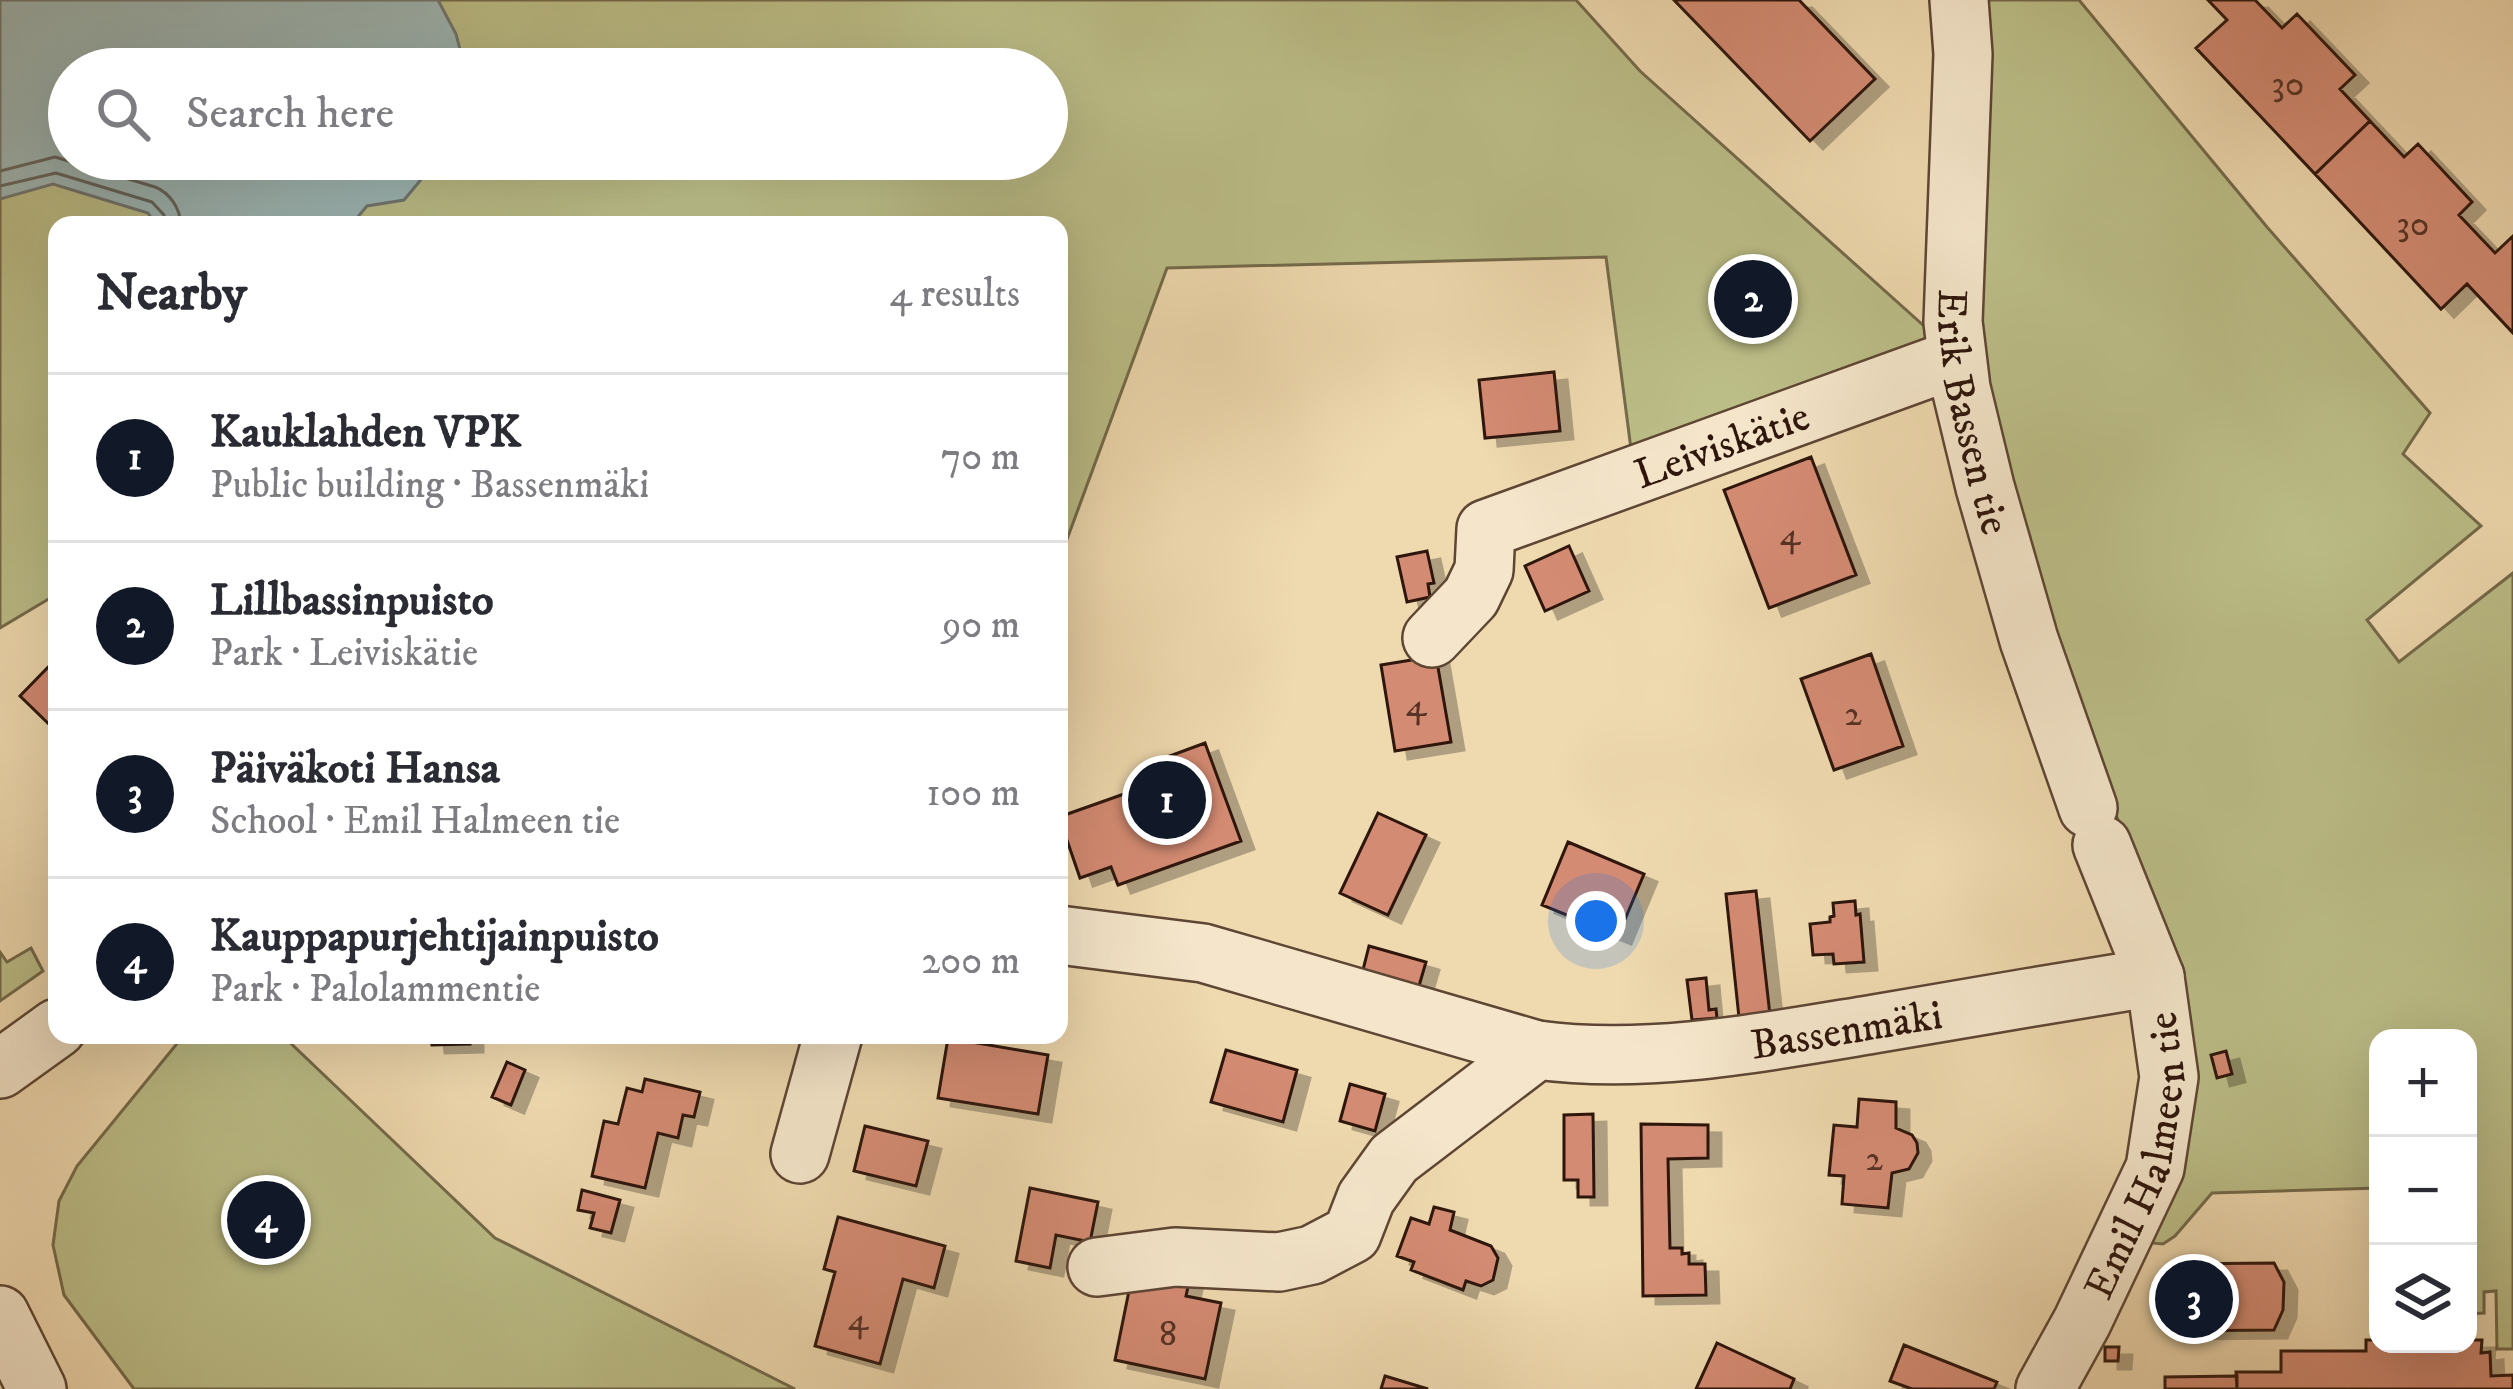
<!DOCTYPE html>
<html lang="en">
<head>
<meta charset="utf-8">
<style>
  :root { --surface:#fff; --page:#f2f2f3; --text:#2b2b33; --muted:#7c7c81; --line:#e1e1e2; --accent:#111827 }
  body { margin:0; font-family:"IM FELL DW Pica",serif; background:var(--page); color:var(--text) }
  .controls { position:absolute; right:36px; bottom:36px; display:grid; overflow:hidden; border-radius:24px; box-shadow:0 12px 48px #0002 }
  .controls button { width:108px; height:108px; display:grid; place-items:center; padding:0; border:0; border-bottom:3px solid var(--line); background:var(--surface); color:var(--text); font:60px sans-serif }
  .you { position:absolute; left:1596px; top:921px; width:42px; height:42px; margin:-30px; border:9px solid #fff; border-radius:50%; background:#1a73e8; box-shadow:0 0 0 18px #1a73e833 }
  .badge { display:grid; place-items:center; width:78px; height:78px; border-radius:50%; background:var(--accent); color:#fff; font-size:39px; font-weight:700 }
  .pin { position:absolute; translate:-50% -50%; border:6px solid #fff; box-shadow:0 3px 12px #0006 }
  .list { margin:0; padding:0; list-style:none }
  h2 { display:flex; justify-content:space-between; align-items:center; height:156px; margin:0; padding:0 48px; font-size:51px }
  h2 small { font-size:39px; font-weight:400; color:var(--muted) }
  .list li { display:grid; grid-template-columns:78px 1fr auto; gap:36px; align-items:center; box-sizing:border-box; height:168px; padding:0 48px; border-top:3px solid var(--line) }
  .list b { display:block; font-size:45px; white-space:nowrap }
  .list p { margin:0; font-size:39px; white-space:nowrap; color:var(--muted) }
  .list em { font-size:39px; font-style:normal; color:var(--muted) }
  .icon { flex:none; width:66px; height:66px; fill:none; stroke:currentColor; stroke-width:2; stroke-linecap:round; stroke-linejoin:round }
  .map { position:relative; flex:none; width:2513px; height:1389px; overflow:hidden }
  .search { position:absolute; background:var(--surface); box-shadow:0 12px 48px #0002; left:48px; top:48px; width:1020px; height:132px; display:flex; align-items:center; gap:30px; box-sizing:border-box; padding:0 42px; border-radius:66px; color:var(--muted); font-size:45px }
  .panel { position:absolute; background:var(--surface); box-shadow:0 12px 48px #0002; left:48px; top:216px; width:1020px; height:828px; border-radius:24px }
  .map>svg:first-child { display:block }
</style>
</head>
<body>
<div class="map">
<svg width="2513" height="1389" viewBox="0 0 2513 1389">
  <defs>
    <filter id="shadow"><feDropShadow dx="13" dy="8" stdDeviation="0" flood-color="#0004"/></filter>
  </defs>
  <rect width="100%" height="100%" fill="#efd9af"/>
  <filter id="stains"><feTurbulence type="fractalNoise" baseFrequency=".00167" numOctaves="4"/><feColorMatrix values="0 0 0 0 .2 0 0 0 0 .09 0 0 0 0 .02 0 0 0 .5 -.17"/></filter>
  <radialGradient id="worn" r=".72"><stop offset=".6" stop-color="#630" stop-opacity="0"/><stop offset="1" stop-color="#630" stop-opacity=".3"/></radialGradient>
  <path fill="#bcbe88" stroke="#746a4a" stroke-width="3" fill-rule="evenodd" d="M0,0H1576L1640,71L1924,326L1928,346L1631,449L1606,257L1167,268L1059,561V225H57V594L0,628ZM69,69H1047V159H69Z
    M1975,0H2079L2267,227L2430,413L2403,454L2481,526L2367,620L2399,662L2513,573V1349H2497L2496,1291L2484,1292V1313L2468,1314V1038H2378V1188L2212,1193L2175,1236L2163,1244L2141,1242L2169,949L2007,539L1971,364Z
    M31,948L43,971L0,1001V952L7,962Z
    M184,1035H282L495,1238L795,1389H134L64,1295L53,1245L59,1201L77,1166Z"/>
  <path fill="#9eb8b6" stroke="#717772" stroke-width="3" d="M0,0H438L456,34L465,69H69V159H438L404,200L367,206L351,225H156L148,213L53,184L0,199Z"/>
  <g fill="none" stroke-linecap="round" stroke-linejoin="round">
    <path stroke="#666660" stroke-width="3" d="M0,171L55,157L155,187C170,193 180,208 181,225
      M0,186L56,173L152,202L164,215L165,225"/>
  </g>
  <path fill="#d48b73" stroke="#2d150b" stroke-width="3" filter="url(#shadow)" d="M1674,0H1799L1875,79L1810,141Z
    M2208,0H2255L2282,28L2297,14L2355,75L2340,89L2370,121L2315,174L2196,48L2227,20Z
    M2370,121L2404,157L2418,144L2472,202L2459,215L2495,253L2513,236V333L2467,284L2441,309L2315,174Z
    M1554,372L1560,431L1485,438L1479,380Z
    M1811,457L1856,575L1769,608L1724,490Z
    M1569,546L1589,591L1545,611L1525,566Z
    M1427,551L1434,583L1428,584L1430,597L1407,602L1397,557Z
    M1871,654L1903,746L1834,770L1801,679Z
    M1436,656L1451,742L1395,751L1381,665Z
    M57,658V732L20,696Z
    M1205,743L1241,841L1118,885L1111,867L1080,878L1059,817L1158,782L1151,763Z
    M1378,813L1426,835L1388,915L1340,893Z
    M1568,842L1644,874L1618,936L1542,905Z
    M1756,891L1771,1024L1740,1027L1726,894Z
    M1855,901L1856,915L1860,914L1864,962L1834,964L1833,954L1813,955L1810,924L1830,922V917L1834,916L1833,903Z
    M1369,946L1426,962L1419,986L1363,970Z
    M1706,978L1709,1010L1716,1009L1717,1018L1692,1020L1687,980Z
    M431,1035H470V1044L432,1045Z
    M948,1038L1048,1055L1038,1114L938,1098Z
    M1226,1050L1297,1070L1283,1122L1211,1102Z
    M2226,1051L2232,1074L2217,1078L2211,1055Z
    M507,1062L525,1070L511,1105L492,1097Z
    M645,1079L700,1092L694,1117L683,1115L678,1138L658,1133L645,1188L592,1176L604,1121L618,1124L627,1088L642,1092Z
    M1350,1084L1385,1094L1375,1131L1340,1121Z
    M1859,1099L1896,1102V1128L1912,1135L1917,1143L1918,1153L1909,1169L1892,1173L1888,1208L1842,1204L1844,1176L1829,1175L1834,1125L1857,1127Z
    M1593,1114L1594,1197H1578V1180H1564V1115Z
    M1641,1124L1708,1125V1158L1668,1159L1670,1248H1682V1254L1689,1253V1264H1705L1706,1295L1643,1296Z
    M865,1126L928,1141L916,1186L854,1171Z
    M1030,1188L1098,1202L1090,1242L1056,1235L1050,1268L1016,1261Z
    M582,1190L620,1200L611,1233L590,1228L594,1213L578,1210Z
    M1434,1207L1454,1212L1450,1230L1491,1246L1498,1258L1493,1280L1481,1286L1466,1281L1463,1290L1411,1270L1414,1262L1397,1256L1411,1218L1429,1224Z
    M838,1217L945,1246L934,1288L903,1279L880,1364L815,1346L835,1272L824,1269Z
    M2274,1263L2284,1282L2283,1310L2274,1330L2172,1331L2171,1264Z
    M1133,1271L1189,1282L1186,1296L1221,1303L1205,1379L1115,1360Z
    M2366,1340H2378V1344H2468V1340H2482L2481,1353L2490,1352L2491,1376L2513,1375V1389H2237L2236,1372H2281V1351H2366Z
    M1717,1343L1794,1379L1790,1389H1696Z
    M1904,1345L1997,1382L1994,1389H1912L1890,1381Z
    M2105,1347H2119L2118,1361H2105Z
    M1385,1376L1428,1389H1381Z
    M2237,1376V1389H2165V1377Z"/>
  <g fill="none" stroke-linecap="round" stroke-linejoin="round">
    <g stroke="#5e4634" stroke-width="62">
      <g id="minor">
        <path id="s1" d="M1959,0L1963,54L1953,322L1961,388L1985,487L2029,640L2088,808"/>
        <path id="s2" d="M1432,638L1471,597L1484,570L1486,529L1955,359"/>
        <path id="s3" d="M1059,935L1203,953L1537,1050C1648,1065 1765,1042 1874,1024C1968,1008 2061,992 2155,977"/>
        <path d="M0,1069L57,1028"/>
        <path d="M800,1154L833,1035"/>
        <path d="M1097,1267L1175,1257L1279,1262L1312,1255L1352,1234L1366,1198L1394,1159L1537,1050"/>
        <path d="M0,1315L37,1389"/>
        <path id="s4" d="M2045,1389L2082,1322L2155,1168L2169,1077L2155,977L2102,845"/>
      </g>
    </g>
    <use href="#minor" stroke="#f5e6cb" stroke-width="57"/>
  </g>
  <g text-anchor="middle" stroke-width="12" stroke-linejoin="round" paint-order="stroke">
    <g font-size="36" fill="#573225">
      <text x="2288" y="95">30</text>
      <text x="2413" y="235">30</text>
      <text x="1790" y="545">4</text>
      <text x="1416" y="716">4</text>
      <text x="1853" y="725">2</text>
      <text x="1874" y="1170">2</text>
      <text x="858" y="1330">4</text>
      <text x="1168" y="1345">8</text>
    </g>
    <g font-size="42" fill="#2d150b" stroke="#f5e6cb">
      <text dy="15" stroke="none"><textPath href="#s1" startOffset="414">Erik Bassen tie</textPath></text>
      <text dy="15" stroke="none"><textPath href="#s2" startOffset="378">Leiviskätie</textPath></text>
      <text dy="15" stroke="none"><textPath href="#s3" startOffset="804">Bassenmäki</textPath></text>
      <text dy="15" stroke="none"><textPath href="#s4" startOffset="255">Emil Halmeen tie</textPath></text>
    </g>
  </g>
  <rect width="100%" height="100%" filter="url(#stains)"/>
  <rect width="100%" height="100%" fill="url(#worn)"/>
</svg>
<div class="controls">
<button>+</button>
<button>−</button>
<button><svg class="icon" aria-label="layers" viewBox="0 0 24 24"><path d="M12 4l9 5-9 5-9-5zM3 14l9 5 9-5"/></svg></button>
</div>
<div class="you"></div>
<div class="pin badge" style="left:1167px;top:800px">1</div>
<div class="pin badge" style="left:1753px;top:299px">2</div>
<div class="pin badge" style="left:2194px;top:1299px">3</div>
<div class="pin badge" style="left:266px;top:1220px">4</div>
<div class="search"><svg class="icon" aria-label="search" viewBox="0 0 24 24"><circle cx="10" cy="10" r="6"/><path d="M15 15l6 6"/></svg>Search here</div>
<section class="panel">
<h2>Nearby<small>4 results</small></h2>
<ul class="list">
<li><span class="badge">1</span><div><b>Kauklahden VPK</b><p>Public building · Bassenmäki</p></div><em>70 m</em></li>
<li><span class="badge">2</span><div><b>Lillbassinpuisto</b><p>Park · Leiviskätie</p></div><em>90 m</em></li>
<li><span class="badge">3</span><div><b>Päiväkoti Hansa</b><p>School · Emil Halmeen tie</p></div><em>100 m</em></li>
<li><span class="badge">4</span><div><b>Kauppapurjehtijainpuisto</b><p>Park · Palolammentie</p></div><em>200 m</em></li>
</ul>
</section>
</div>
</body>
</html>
